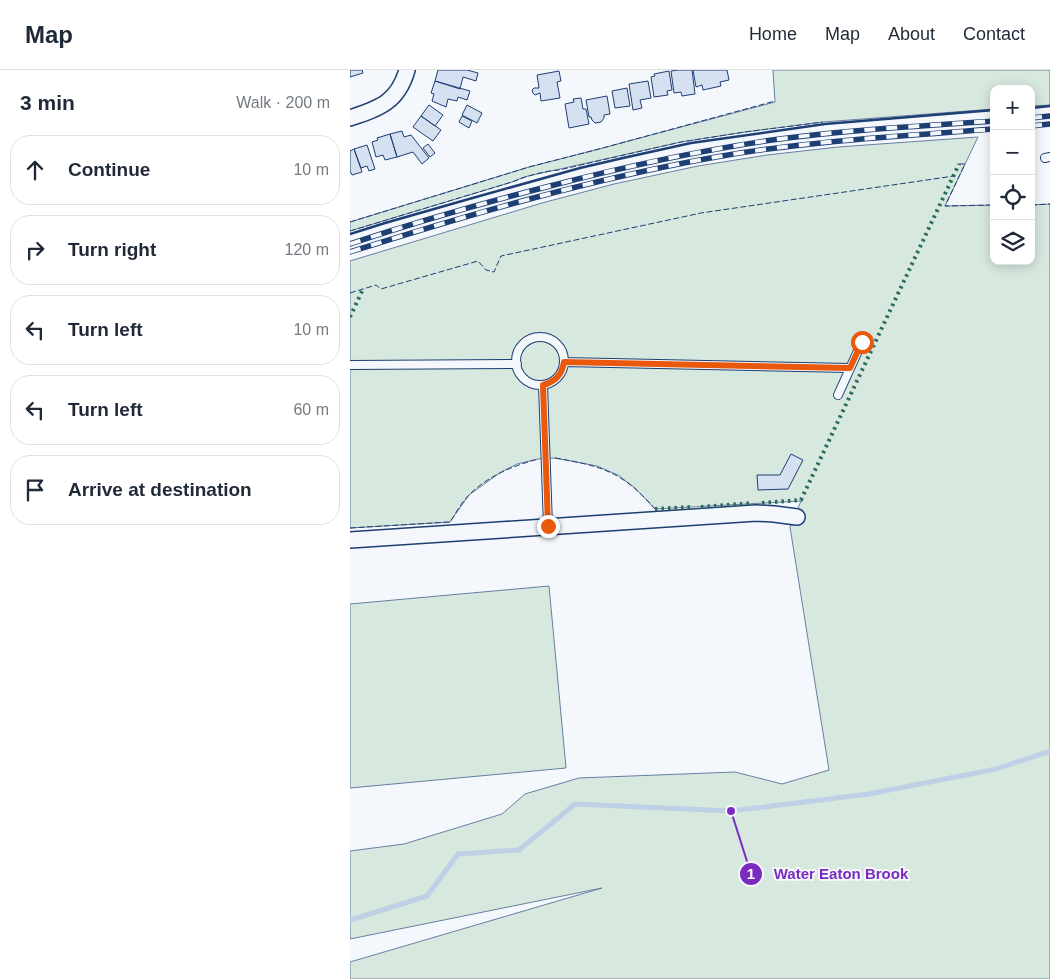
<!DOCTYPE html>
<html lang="en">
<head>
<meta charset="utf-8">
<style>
  :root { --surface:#fff; --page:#f6f6f7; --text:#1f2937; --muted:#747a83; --line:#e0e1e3 }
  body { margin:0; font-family:Arial,sans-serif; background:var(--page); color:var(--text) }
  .controls { position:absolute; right:15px; top:15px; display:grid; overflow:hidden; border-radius:10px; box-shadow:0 2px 12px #0003 }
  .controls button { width:45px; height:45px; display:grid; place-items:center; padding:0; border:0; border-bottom:1px solid var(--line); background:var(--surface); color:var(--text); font:25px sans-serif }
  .stop { position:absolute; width:15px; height:15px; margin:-11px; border:4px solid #ea580c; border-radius:50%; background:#fff }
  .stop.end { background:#ea580c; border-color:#fff; box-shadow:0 1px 5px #0008 }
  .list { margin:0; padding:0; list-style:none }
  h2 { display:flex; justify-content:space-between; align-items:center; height:65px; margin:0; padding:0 20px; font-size:21px }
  h2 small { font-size:16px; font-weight:400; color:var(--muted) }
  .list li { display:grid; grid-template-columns:32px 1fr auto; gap:15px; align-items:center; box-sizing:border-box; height:70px; margin:0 10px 10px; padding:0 10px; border:1px solid var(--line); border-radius:20px }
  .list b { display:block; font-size:19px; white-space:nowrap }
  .list em { font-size:16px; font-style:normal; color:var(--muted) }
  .icon { flex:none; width:28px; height:28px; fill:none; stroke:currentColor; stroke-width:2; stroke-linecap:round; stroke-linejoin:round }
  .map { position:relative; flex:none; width:700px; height:909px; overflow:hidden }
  header { display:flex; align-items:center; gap:30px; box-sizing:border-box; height:70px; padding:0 25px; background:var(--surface); border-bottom:1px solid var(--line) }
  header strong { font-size:24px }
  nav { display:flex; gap:28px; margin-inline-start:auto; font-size:18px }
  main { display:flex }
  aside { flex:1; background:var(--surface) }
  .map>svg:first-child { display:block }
</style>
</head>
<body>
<header>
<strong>Map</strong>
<nav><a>Home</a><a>Map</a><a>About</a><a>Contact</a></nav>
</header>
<main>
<aside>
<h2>3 min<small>Walk · 200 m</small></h2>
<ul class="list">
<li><svg class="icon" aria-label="ahead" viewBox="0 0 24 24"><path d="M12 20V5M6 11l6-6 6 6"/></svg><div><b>Continue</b></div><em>10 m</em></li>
<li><svg class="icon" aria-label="right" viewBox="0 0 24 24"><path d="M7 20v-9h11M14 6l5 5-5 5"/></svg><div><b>Turn right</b></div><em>120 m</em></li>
<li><svg class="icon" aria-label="left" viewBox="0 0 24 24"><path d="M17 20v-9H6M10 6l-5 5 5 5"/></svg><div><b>Turn left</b></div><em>10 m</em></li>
<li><svg class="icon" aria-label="left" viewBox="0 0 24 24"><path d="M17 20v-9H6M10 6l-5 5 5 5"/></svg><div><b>Turn left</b></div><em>60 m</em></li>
<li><svg class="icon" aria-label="arrive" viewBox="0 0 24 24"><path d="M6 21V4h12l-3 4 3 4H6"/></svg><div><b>Arrive at destination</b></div></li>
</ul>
</aside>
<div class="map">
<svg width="700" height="909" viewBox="0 0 700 909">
  <rect width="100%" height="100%" fill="#f4f7fb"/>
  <path fill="#d7e8df" stroke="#687fa3" d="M423,0H700V35L681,36V19H644V39L473,52L395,62L331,72L174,107L162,112L0,161V152L179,97L249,79L425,32Z
    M628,67L595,136L644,135V191H681V135L700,134V909H0V892L252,818L0,869V781L54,774L152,744L175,724L229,708L385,702L432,714L479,700L440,457L451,431L305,439L285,418L268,405L247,396L205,388L188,389L167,394L151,402L119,425L100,452L0,458V191L192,133L264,114L348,96L417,85L488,77Z
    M199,516L216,698L0,718V534Z"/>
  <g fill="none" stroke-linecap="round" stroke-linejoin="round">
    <path stroke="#bed0e5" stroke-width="5" d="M0,850L77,826L108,784L169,780L225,734L381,741L519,724L646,699L700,681"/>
  </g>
  <path fill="#d5e0f0" stroke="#1d3f73" d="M0,0H12L13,3L0,7Z
    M88,0H117L128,3L126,11L113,7L110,19L85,11Z
    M328,0H342L345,24L332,26L331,22L324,23L321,1Z
    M343,0H377L379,10L370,12L371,16L353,20L352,15L346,17Z
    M209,1L211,11L207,12L210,28L191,31L190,23L185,25L183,23L182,20L184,18H189L187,5Z
    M319,1L322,20L317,21L318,25L304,27L301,7L305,6L304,4Z
    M85,11L120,21L117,30L108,27L107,31L98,29L96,37L82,31L84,24L81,23Z
    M298,11L301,28L290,30L292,38L283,40L279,14Z
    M277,18L280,36L265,38L262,21Z
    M257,26L260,44L254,45V48L251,52L245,53L242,50L241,47H239L236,30Z
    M231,28L233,39H236L239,54L219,58L215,34L224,32L223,29Z
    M79,35L93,45L85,56L71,46Z
    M117,35L132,43L127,53L112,45Z
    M71,46L91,60L83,71L63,57Z
    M112,46L122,51L119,58L109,52Z
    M52,61L54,67L61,65L79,88L72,94L63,82L47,87L40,64Z
    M40,64L47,87L35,90L33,85L26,87L22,72L28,70L27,68Z
    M78,74L85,83L80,87L73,78Z
    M17,75L25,99L19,101L17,96L11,98L4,79Z
    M4,79L12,102L2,105L0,101V81Z
    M441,384L453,390L438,419L408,420L407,405H430Z"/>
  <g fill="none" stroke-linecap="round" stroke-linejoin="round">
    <g stroke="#1d3f73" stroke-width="10">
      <path id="lane" d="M695,88L700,87
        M166 291a24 24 0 1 1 48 0a24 24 0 1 1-48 0Z
        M214,292L500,298
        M0,295L167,294
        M193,315L198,456
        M488,325L512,272"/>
    </g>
    <g stroke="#1d3f73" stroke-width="18">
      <path id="street" d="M0,48C30,38 48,32 57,0
        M0,470L406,443L424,444L447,447"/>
    </g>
    <use href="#lane" stroke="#f4f7fb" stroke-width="8"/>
    <use href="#street" stroke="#f4f7fb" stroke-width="15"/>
    <g stroke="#1d3f73" stroke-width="5.5">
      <path id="rail" d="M681,48L700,46
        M681,56L700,54
        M0,174C66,152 133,133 200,116C273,97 347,81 422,70C495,60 570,56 644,51
        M0,182C120,144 242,109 366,87C457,71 551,66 644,59"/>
    </g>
    <use href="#rail" stroke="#f4f7fb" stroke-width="4" stroke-dasharray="11" stroke-linecap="butt"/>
    <path stroke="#2c6c60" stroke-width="4" stroke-dasharray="2.5 4" stroke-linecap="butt" d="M0,247L13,219
      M412,433L451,430L609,94
      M351,437L401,433
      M305,439L340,437"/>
    <path stroke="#1d3f73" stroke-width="1" stroke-dasharray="6 2.5" stroke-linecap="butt" d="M609,94H615L595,136L644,135
      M681,135L700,134
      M0,152L179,97L249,79L425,31
      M0,161L162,112C177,106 193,101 209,100L331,72L395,62L473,52
      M0,223L26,215L31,219L128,191L136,200L144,202L151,186L351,143L604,106
      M205,388C252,396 273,402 305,439
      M0,458L100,452C106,443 111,433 118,426C137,406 163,396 188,389"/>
    <path stroke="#1d3f73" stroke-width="2.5" d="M681,38L700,36
      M0,164L35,153L119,129L230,98L273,88L341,73L475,54L644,40"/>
  </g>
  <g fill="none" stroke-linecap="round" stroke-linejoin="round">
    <path stroke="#ea580c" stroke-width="6" d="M198,456L193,315C205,312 212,305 214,292L500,298L512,272"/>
  </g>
  <path fill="none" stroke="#7b2cbf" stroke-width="2" d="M381 741L401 804"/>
  <g fill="#7b2cbf" stroke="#f4f7fb" stroke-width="2">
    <circle cx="381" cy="741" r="5"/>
    <circle cx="401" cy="804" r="12"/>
  </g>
  <g font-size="15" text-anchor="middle" font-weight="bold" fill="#fff">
    <text x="401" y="809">1</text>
  </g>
  <g font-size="15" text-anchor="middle" font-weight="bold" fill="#7b2cbf" stroke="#f4f7fb" stroke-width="4" stroke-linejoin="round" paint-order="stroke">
    <text x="491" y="809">Water Eaton Brook</text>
  </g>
</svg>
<div class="controls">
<button>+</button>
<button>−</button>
<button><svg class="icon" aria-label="locate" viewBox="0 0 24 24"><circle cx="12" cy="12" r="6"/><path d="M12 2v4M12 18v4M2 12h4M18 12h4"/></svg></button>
<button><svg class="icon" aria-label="layers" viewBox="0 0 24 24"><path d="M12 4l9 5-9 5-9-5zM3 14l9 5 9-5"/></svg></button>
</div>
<div class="stop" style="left:512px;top:272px"></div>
<div class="stop end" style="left:198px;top:456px"></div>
</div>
</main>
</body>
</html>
